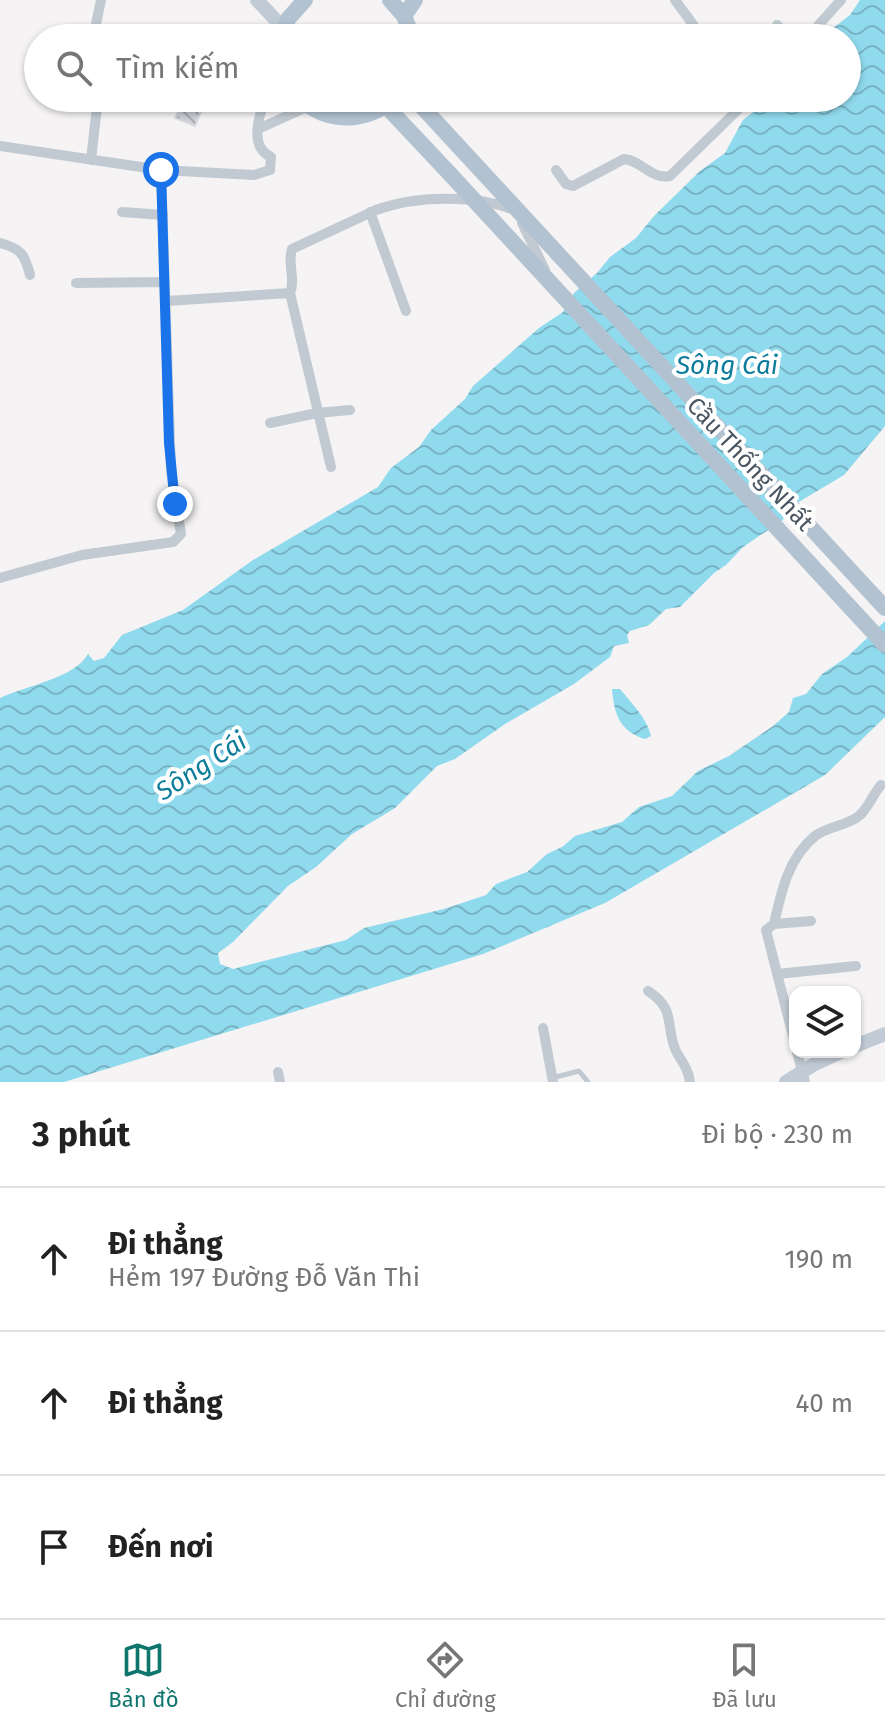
<!DOCTYPE html>
<html lang="vi">
<head>
<meta charset="utf-8">
<style>
  :root { --surface:#fff; --page:#f6f6f6; --text:#222; --muted:#767676; --line:#e0e0e0; --accent:#0f766e }
  body { margin:0; font-family:"Fira Sans",sans-serif; background:var(--page); color:var(--text) }
  .controls { position:absolute; right:24px; bottom:24px; display:grid; overflow:hidden; border-radius:16px; box-shadow:0 2px 6px #0004 }
  .controls button { width:72px; height:72px; display:grid; place-items:center; padding:0; border:0; border-bottom:2px solid var(--line); background:var(--surface); color:var(--text); font:40px sans-serif }
  .stop { position:absolute; width:24px; height:24px; margin:-18px; border:6px solid #1a73e8; border-radius:50%; background:#fff }
  .stop.end { background:#1a73e8; border-color:#fff; box-shadow:0 2px 8px #0008 }
  .list { margin:0; padding:0; list-style:none }
  h2 { display:flex; justify-content:space-between; align-items:center; height:104px; margin:0; padding:0 32px; font-size:34px }
  h2 small { font-size:26px; font-weight:400; color:var(--muted) }
  .list li { display:grid; grid-template-columns:52px 1fr auto; gap:24px; align-items:center; box-sizing:border-box; height:144px; padding:0 32px; border-top:2px solid var(--line) }
  .list b { display:block; font-size:30px; white-space:nowrap }
  .list p { margin:0; font-size:26px; white-space:nowrap; color:var(--muted) }
  .list em { font-size:26px; font-style:normal; color:var(--muted) }
  .icon { flex:none; width:44px; height:44px; fill:none; stroke:currentColor; stroke-width:2; stroke-linecap:round; stroke-linejoin:round }
  .map { position:relative; flex:none; width:885px; height:1082px; overflow:hidden }
  .search { position:absolute; background:var(--surface); box-shadow:0 2px 6px #0004; left:24px; right:24px; top:24px; height:88px; display:flex; align-items:center; gap:20px; box-sizing:border-box; padding:0 28px; border-radius:44px; color:var(--muted); font-size:30px }
  .sheet { height:536px; background:var(--surface) }
  nav { display:flex; justify-content:space-around; align-items:center; box-sizing:border-box; height:112px; border-top:2px solid var(--line); background:var(--surface); font-size:22px; color:var(--muted) }
  nav a { display:grid; justify-items:center; gap:4px }
  nav .on { color:var(--accent) }
  .map>svg:first-child { display:block }
</style>
</head>
<body>
<div class="map">
<svg width="885" height="1082" viewBox="0 0 885 1082">
  <defs>
    <pattern id="water-waves" width="16" height="10" patternUnits="userSpaceOnUse" patternTransform="scale(2)"><rect width="16" height="10" fill="#90daee"/><path d="M0 5q4-4 8 0t8 0" fill="none" stroke="#78b4c4"/></pattern>
    <pattern id="building-back-hatch" width="6" height="6" patternUnits="userSpaceOnUse" patternTransform="scale(2)"><rect width="6" height="6" fill="#cdcfd5"/><path d="M-1 5l2 2M0 0l6 6M5-1l2 2" fill="none" stroke="#a8abb0"/></pattern>
  </defs>
  <rect width="100%" height="100%" fill="#f5f3f3"/>
  <path fill="url(#water-waves)" d="M860,0H885V426L844,475L787,509L783,520L743,547L726,565L714,573L680,607L666,609L649,625L630,631L627,635L629,643L614,646L610,657L574,684L505,724L455,759L437,766L395,808L352,834L316,867L288,886L233,942L218,953L220,964L233,969L346,940L364,928L444,909L486,895L496,884L527,872L547,854L562,847L575,836L622,822L639,807L672,796L698,771L729,756L773,726L789,712L793,698L806,694L822,674L847,657L885,621V717L825,775L605,903L483,954L64,1082H0V698C25,686 75,678 88,654L94,661L104,658L122,635L183,610L253,560L378,487L391,468L419,447L431,430L465,399L473,386L539,328L563,312L574,293L597,273L610,257L636,238L654,216L700,171L725,153L743,120L771,98H847V38H820L850,15Z
    M612,689H620C632,704 647,718 651,736L645,739C619,731 614,713 612,689Z"/>
  <path fill="url(#building-back-hatch)" stroke="#d7d9de" stroke-width="2" d="M184,98L206,99L195,126L175,118Z"/>
  <g fill="none" stroke-linecap="round" stroke-linejoin="round">
    <path stroke="#c1cad2" stroke-width="5" d="M552,1078L579,1071L588,1082"/>
    <path stroke="#c1cad2" stroke-width="10" d="M675,0L703,38
      M777,25L792,38
      M97,38L96,24L101,0
      M807,38L841,0
      M258,129L309,106
      M0,146L161,170L171,471L181,534L173,542L82,555L0,578
      M91,160L98,98
      M161,170L254,175L270,170L271,157C249,147 258,115 267,98
      M556,170L566,184L573,186L624,159C641,160 651,180 670,176L750,98
      M122,212L163,215
      M370,212L406,311
      M522,223L545,270
      M0,243C21,248 25,255 30,275
      M76,283L165,282
      M290,293C296,279 287,263 292,249L376,210C414,196 476,194 514,210
      M167,301L290,293L331,467
      M270,423L317,413L350,410
      M774,924C781,893 788,858 815,836C828,826 848,826 860,815C869,807 873,794 881,785
      M777,974L856,966
      M648,991C678,1010 664,1028 677,1053C683,1063 688,1069 690,1082
      M543,1028L553,1082
      M795,1044L766,930L774,924L811,921
      M797,1052L805,1082
      M278,1072L280,1082"/>
    <path stroke="#c1cbd6" stroke-width="14" d="M257,0L284,29
      M855,1046L885,1034
      M786,1082L813,1065L841,1052"/>
    <path stroke="#b3c2d1" stroke-width="16" d="M390,0L404,16L413,38
      M404,16L415,0
      M282,38L288,19L305,0
      M299,98C328,125 366,123 396,98
      M414,98L885,608
      M386,106L450,174"/>
    <path stroke="#b3c2d1" stroke-width="16" d="M450,174L885,645"/>
  </g>
  <g fill="none" stroke-linecap="round" stroke-linejoin="round">
    <path stroke="#1a73e8" stroke-width="10" d="M161,170L169,443L175,504"/>
  </g>
  <g text-anchor="middle" stroke-width="8" stroke-linejoin="round" paint-order="stroke">
    <g font-size="24" fill="#4a5661" stroke="#fff">
      <text transform="translate(750 464) rotate(47)" y="8">Cầu Thống Nhất</text>
    </g>
    <g font-size="26" font-style="italic" fill="#0c7c9b" stroke="#fff">
      <text x="727" y="374">Sông Cái</text>
      <text transform="translate(201 766) rotate(-33)" y="9">Sông Cái</text>
    </g>
  </g>
</svg>
<div class="controls">
<button><svg class="icon" aria-label="layers" viewBox="0 0 24 24"><path d="M12 4l9 5-9 5-9-5zM3 14l9 5 9-5"/></svg></button>
</div>
<div class="stop" style="left:161px;top:170px"></div>
<div class="stop end" style="left:175px;top:504px"></div>
<div class="search"><svg class="icon" aria-label="search" viewBox="0 0 24 24"><circle cx="10" cy="10" r="6"/><path d="M15 15l6 6"/></svg>Tìm kiếm</div>
</div>
<section class="sheet">
<h2>3 phút<small>Đi bộ · 230 m</small></h2>
<ul class="list">
<li><svg class="icon" aria-label="ahead" viewBox="0 0 24 24"><path d="M12 20V5M6 11l6-6 6 6"/></svg><div><b>Đi thẳng</b><p>Hẻm 197 Đường Đỗ Văn Thi</p></div><em>190 m</em></li>
<li><svg class="icon" aria-label="ahead" viewBox="0 0 24 24"><path d="M12 20V5M6 11l6-6 6 6"/></svg><div><b>Đi thẳng</b></div><em>40 m</em></li>
<li><svg class="icon" aria-label="arrive" viewBox="0 0 24 24"><path d="M6 21V4h12l-3 4 3 4H6"/></svg><div><b>Đến nơi</b></div></li>
</ul>
</section>
<nav>
<a class="on"><svg class="icon" aria-label="map" viewBox="0 0 24 24"><path d="M3 6l6-2 6 2 6-2v14l-6 2-6-2-6 2zM9 4v14M15 6v14"/></svg>Bản đồ</a>
<a><svg class="icon" aria-label="directions" viewBox="0 0 24 24"><path d="M12 3l9 9-9 9-9-9zM9 14v-3h6M13 9l2 2-2 2"/></svg>Chỉ đường</a>
<a><svg class="icon" aria-label="saved" viewBox="0 0 24 24"><path d="M7 4h10v16l-5-4-5 4z"/></svg>Đã lưu</a>
</nav>
</body>
</html>
